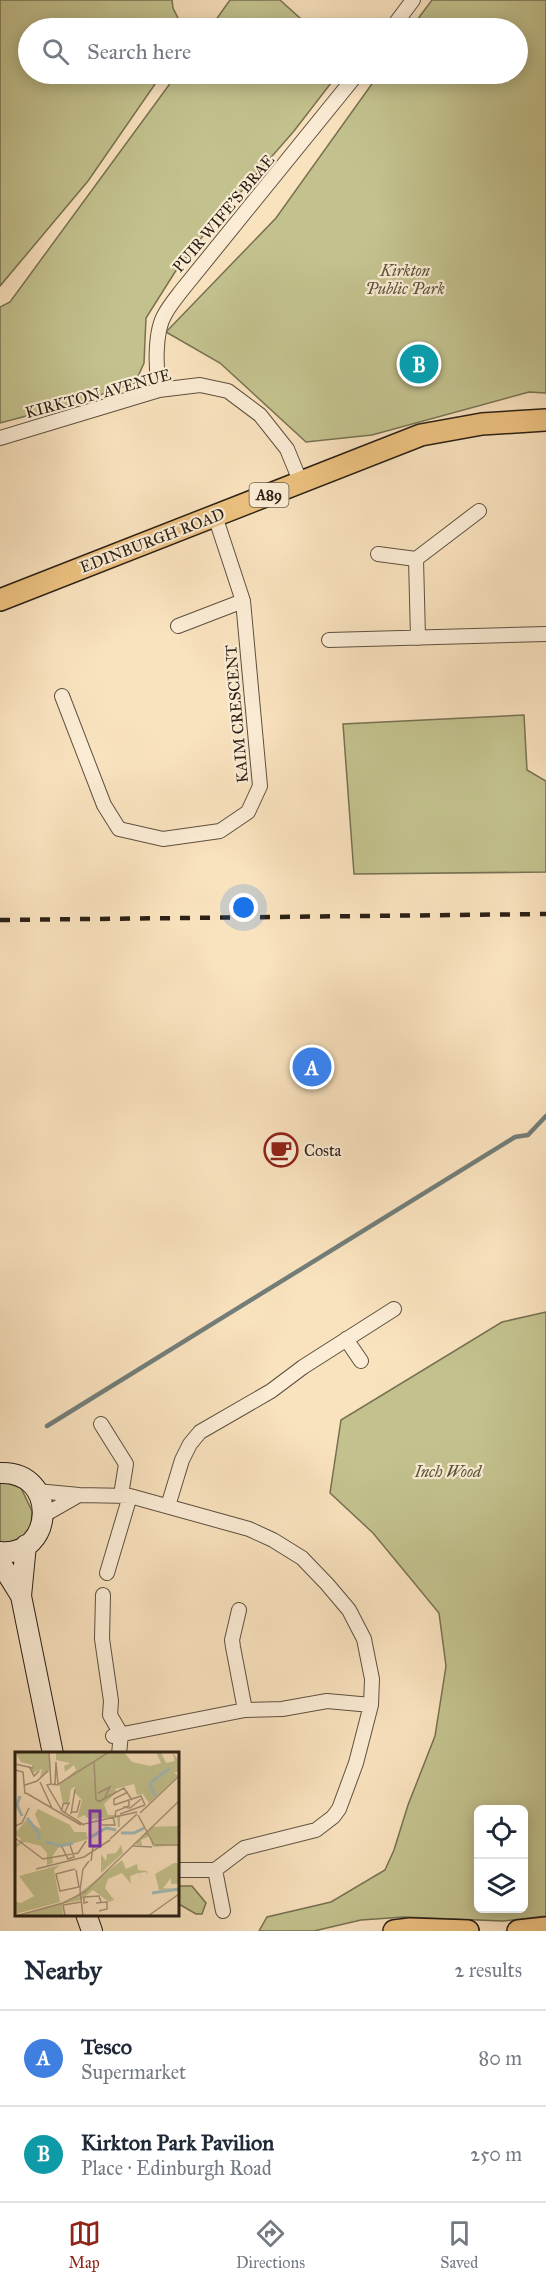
<!DOCTYPE html>
<html lang="en">
<head>
<meta charset="utf-8">
<style>
  :root { --surface:#fff; --page:#f6f6f7; --text:#1f2937; --muted:#747a83; --line:#e0e1e3; --accent:#8f2418 }
  body { margin:0; font-family:"IM FELL Great Primer",serif; background:var(--page); color:var(--text) }
  .controls { position:absolute; right:18px; bottom:18px; display:grid; overflow:hidden; border-radius:9px; box-shadow:0 3px 15px #0003 }
  .controls button { width:54px; height:54px; display:grid; place-items:center; padding:0; border:0; border-bottom:2px solid var(--line); background:var(--surface); color:var(--text); font:30px sans-serif }
  .you { position:absolute; left:244px; top:908px; width:21px; height:21px; margin:-15px; border:4px solid #fff; border-radius:50%; background:#1a73e8; box-shadow:0 0 0 9px #1a73e833 }
  .badge { display:grid; place-items:center; width:39px; height:39px; border-radius:50%; background:var(--accent); color:#fff; font-size:20px; font-weight:700 }
  .pin { position:absolute; translate:-50% -50%; border:3px solid #fff; box-shadow:0 2px 6px #0006 }
  .list { margin:0; padding:0; list-style:none }
  h2 { display:flex; justify-content:space-between; align-items:center; height:78px; margin:0; padding:0 24px; font-size:26px }
  h2 small { font-size:20px; font-weight:400; color:var(--muted) }
  .list li { display:grid; grid-template-columns:39px 1fr auto; gap:18px; align-items:center; box-sizing:border-box; height:96px; padding:0 24px; border-top:2px solid var(--line) }
  .list b { display:block; font-size:22px; white-space:nowrap }
  .list p { margin:0; font-size:20px; white-space:nowrap; color:var(--muted) }
  .list em { font-size:20px; font-style:normal; color:var(--muted) }
  .icon { flex:none; width:33px; height:33px; fill:none; stroke:currentColor; stroke-width:2; stroke-linecap:round; stroke-linejoin:round }
  .map { position:relative; flex:none; width:546px; height:1931px; overflow:hidden }
  .search { position:absolute; background:var(--surface); box-shadow:0 3px 15px #0003; left:18px; right:18px; top:18px; height:66px; display:flex; align-items:center; gap:15px; box-sizing:border-box; padding:0 21px; border-radius:33px; color:var(--muted); font-size:22px }
  .sheet { height:270px; background:var(--surface) }
  nav { display:flex; justify-content:space-around; align-items:center; box-sizing:border-box; height:84px; border-top:2px solid var(--line); background:var(--surface); font-size:16px; color:var(--muted) }
  nav a { display:grid; justify-items:center; gap:3px }
  nav .on { color:var(--accent) }
  .map>svg:first-child { display:block }
</style>
</head>
<body>
<div class="map">
<svg width="546" height="1931" viewBox="0 0 546 1931">
  <rect width="100%" height="100%" fill="#f9e2be"/>
  <filter id="stains"><feTurbulence type="fractalNoise" baseFrequency=".00333" numOctaves="4"/><feColorMatrix values="0 0 0 0 .2 0 0 0 0 .09 0 0 0 0 .02 0 0 0 .5 -.17"/></filter>
  <radialGradient id="worn" r=".72"><stop offset=".6" stop-color="#630" stop-opacity="0"/><stop offset="1" stop-color="#630" stop-opacity=".3"/></radialGradient>
  <path fill="#c3c28e" stroke="#777152" stroke-width="1.5" fill-rule="evenodd" d="M0,0H172L173,8L183,28H28V74H162L88,181L0,286Z
    M230,0H280L311,28H210Z
    M432,0H546V393L529,392L372,435L306,442L220,363L166,332L276,218L379,74H518V28H411Z
    M177,74H338L294,131L206,232L175,272L146,318L144,363L135,383L79,402L0,423V307L10,302Z
    M524,715L527,770L546,781V872L354,874L343,724Z
    M546,1312V1916L503,1921L404,1917L361,1920L314,1931H259L267,1917L331,1902L385,1870L394,1850L408,1805L435,1736L446,1666L439,1613L373,1533L330,1493L341,1420L502,1322ZM478,1810H524V1908H478Z
    M0,1483H7L21,1488L32,1511L31,1531C23,1538 14,1540 4,1545L0,1543Z
    M177,1886H192L206,1903L202,1914H196L177,1903Z"/>
  <g fill="none" stroke-linecap="round" stroke-linejoin="round">
    <path stroke="#727e79" stroke-width="4.5" d="M47,1426L515,1137L528,1135L546,1116"/>
    <g stroke="#5e503f" stroke-width="16">
      <path id="minor" d="M392,28L413,0
        M159,390C156,370 154,332 165,314C170,305 176,298 182,290L357,74
        M0,438L159,390L200,385L228,391L260,415L287,449L301,483
        M378,554L416,559
        M178,626L243,601
        M418,638L416,559L479,511
        M329,640L546,634
        M62,696L104,805L119,829L163,839L220,831L248,812L260,786L243,601L215,516
        M346,1339L361,1361
        M101,1424L126,1464L121,1495
        M37,1491L79,1495L130,1496L249,1529L273,1540L302,1558L327,1584L349,1610L364,1639L372,1679L371,1705L356,1763L339,1809L333,1817L316,1830L244,1848L215,1870H177
        M168,1506L182,1460L190,1444L200,1432L271,1391L303,1367L394,1309
        M44,1515L79,1495
        M107,1573L130,1496
        M103,1595L102,1639L111,1701L110,1715L121,1734L119,1754
        M239,1610L232,1640L233,1647L245,1710
        M113,1736L245,1710L282,1709L327,1701L371,1705
        M215,1870L223,1911"/>
    </g>
    <g stroke="#2b2015" stroke-width="22">
      <path id="secondary" d="M0,1473C59,1470 55,1558 0,1552
        M26,1545L21,1596L53,1754
        M0,1562L21,1596
        M86,1914L92,1931"/>
    </g>
    <g stroke="#2b2015" stroke-width="24">
      <path id="primary" d="M0,600L421,435L482,424L546,420
        M394,1931L410,1929L468,1931
        M518,1931L546,1928"/>
    </g>
    <use href="#minor" stroke="#fbecd5" stroke-width="14"/>
    <use href="#secondary" stroke="#fbecd5" stroke-width="20"/>
    <use href="#primary" stroke="#ecc17f" stroke-width="21"/>
    <path stroke="#2b2015" stroke-width="4.5" stroke-dasharray="10 10" stroke-linecap="butt" d="M0,920L546,914"/>
  </g>
  <defs>
    <g id="cafe-ring" transform="scale(1.725)"><circle r="9.5" fill="#fbecd5" stroke="#8f2418" stroke-width="1.5"/><path d="M-5.5-4.5H6V0H3Q3 3.5 0 3.5H-2.5Q-5.5 3.5-5.5 0ZM3-3.2v2h1.7v-2ZM-6 4.5H4V6H-6Z" fill="#8f2418"/></g>
  </defs>
  <g fill-rule="evenodd">
    <use href="#cafe-ring" x="281" y="1150"/>
  </g>
  <g text-anchor="middle" stroke-width="4.5" stroke-linejoin="round" paint-order="stroke">
    <rect fill="#fbecd5" stroke="#695d4f" stroke-width="1.5" x="249.5" y="483" width="39" height="24" rx="4.5"/>
    <g font-size="15" font-weight="bold" fill="#2b2015">
      <text x="269" y="500">A89</text>
    </g>
    <g font-size="16" fill="#2b2015" stroke="#fbecd5">
      <text transform="translate(223 213) rotate(-50)" y="6">PUIR WIFE'S BRAE</text>
      <text transform="translate(98 393) rotate(-15)" y="6">KIRKTON AVENUE</text>
      <text transform="translate(152 540) rotate(-21)" y="6">EDINBURGH ROAD</text>
      <text transform="translate(236 714) rotate(-95)" y="6">KAIM CRESCENT</text>
    </g>
    <g font-size="16" font-style="italic" fill="#595139" stroke="#fbecd5">
      <text x="405" y="276">Kirkton<tspan x="405" dy="18">Public Park</tspan></text>
      <text x="448" y="1477">Inch Wood</text>
    </g>
    <g font-size="16" fill="#2b2015" stroke="#fbecd5" text-anchor="start">
      <text x="304" y="1156">Costa</text>
    </g>
  </g>
  <g transform="translate(15 1752)">
    <rect width="164" height="164" fill="#f9e2be"/>
    <path d="M0,0H38L34,2L35,18L25,26L27,17L17,21V13L6,10ZM41,0H109L117,10L135,14L146,11L141,0H146L151,11L160,9L157,0L163,7V20H159L163,24L134,51L128,42L122,43L119,32L100,37L102,40L89,52L93,63H105V75H103L102,65L74,67L69,63L62,67L67,48L60,41V35L56,37L54,50L48,52L44,32L61,18L59,13L50,20L49,14L55,11L41,8ZM23,57L55,73L59,80H71L73,87L43,96L37,105L38,111L32,113V101L26,94L10,90L0,96V87L3,92L6,87L0,82L11,68L26,77L20,62ZM163,74L162,93L138,95L133,81V85L126,88L127,94L120,92L136,75ZM106,93L108,101L86,121V102L91,109L92,102L101,101ZM107,108L111,117L122,112L123,118L132,119L133,123L131,120L124,121L126,126L123,121L115,124L116,132L107,121L93,127L90,136L99,148L94,150L78,138L66,148L47,152L48,163L5,164L54,149ZM159,111H163V132H156V126L148,136L160,137L144,138L140,122ZM45,113L39,118L45,150L0,162V149L6,151L19,144L4,124L0,125Z" fill="#c3c28e"/>
    <path fill="none" stroke="#a2bcbc" stroke-width="3" d="M5,44L2,53L7,64M140,44L135,31L155,16M12,66L24,82V88M106,81H119L129,76M76,85L91,76L101,78M31,90L46,94L58,91M137,141L164,137"/>
    <path fill="none" stroke="#a7947a" stroke-width="1.5" d="M34,0L36,32L32,33L47,59L69,73M79,9L81,48L86,50M41,11L43,32M0,12L18,16M14,14L19,24L24,19M0,18L8,20L10,42M25,30L37,56M36,32L42,33L94,0M10,33L22,29L33,19M40,33L41,10M11,41L66,73M83,41L95,35L90,45M85,49L109,36L117,48M99,53L126,44L130,53M99,53V47L113,40M108,55L115,56L126,47M47,58L48,52L54,51L50,60M56,60H62L65,48M125,61L164,24M56,62L60,37M105,62L130,53M123,63L139,93M100,64L101,59L114,54V49M69,72L122,60M87,73H100L98,65M0,74L7,71L14,56M0,86L28,107L63,101L71,89M95,87L122,62M140,93H164M118,94L137,95M47,95L53,107L59,105L55,93M76,109L78,95L88,93M21,117L69,105L95,88M60,117L41,122L45,139L64,135L61,118M73,150L69,151V145L84,144L86,150M81,151L92,150V157L84,159M1,164L48,151L70,140L164,49M50,164L48,153L66,150M68,164L65,138L68,117L74,109M133,164L164,142"/>
    <path fill="#7b2cbf" fill-opacity="0.15" stroke="#7b2cbf" stroke-width="3" d="M75,59H85V94H75Z"/>
    <rect width="164" height="164" fill="none" stroke="#2b2015" stroke-width="3"/>
  </g>
  <rect width="100%" height="100%" filter="url(#stains)"/>
  <rect width="100%" height="100%" fill="url(#worn)"/>
</svg>
<div class="controls">
<button><svg class="icon" aria-label="locate" viewBox="0 0 24 24"><circle cx="12" cy="12" r="6"/><path d="M12 2v4M12 18v4M2 12h4M18 12h4"/></svg></button>
<button><svg class="icon" aria-label="layers" viewBox="0 0 24 24"><path d="M12 4l9 5-9 5-9-5zM3 14l9 5 9-5"/></svg></button>
</div>
<div class="you"></div>
<div class="pin badge" style="left:312px;top:1067px;background:#3f7fe0">A</div>
<div class="pin badge" style="left:419px;top:364px;background:#0f9aa8">B</div>
<div class="search"><svg class="icon" aria-label="search" viewBox="0 0 24 24"><circle cx="10" cy="10" r="6"/><path d="M15 15l6 6"/></svg>Search here</div>
</div>
<section class="sheet">
<h2>Nearby<small>2 results</small></h2>
<ul class="list">
<li><span class="badge" style="background:#3f7fe0">A</span><div><b>Tesco</b><p>Supermarket</p></div><em>80 m</em></li>
<li><span class="badge" style="background:#0f9aa8">B</span><div><b>Kirkton Park Pavilion</b><p>Place · Edinburgh Road</p></div><em>250 m</em></li>
</ul>
</section>
<nav>
<a class="on"><svg class="icon" aria-label="map" viewBox="0 0 24 24"><path d="M3 6l6-2 6 2 6-2v14l-6 2-6-2-6 2zM9 4v14M15 6v14"/></svg>Map</a>
<a><svg class="icon" aria-label="directions" viewBox="0 0 24 24"><path d="M12 3l9 9-9 9-9-9zM9 14v-3h6M13 9l2 2-2 2"/></svg>Directions</a>
<a><svg class="icon" aria-label="saved" viewBox="0 0 24 24"><path d="M7 4h10v16l-5-4-5 4z"/></svg>Saved</a>
</nav>
</body>
</html>
